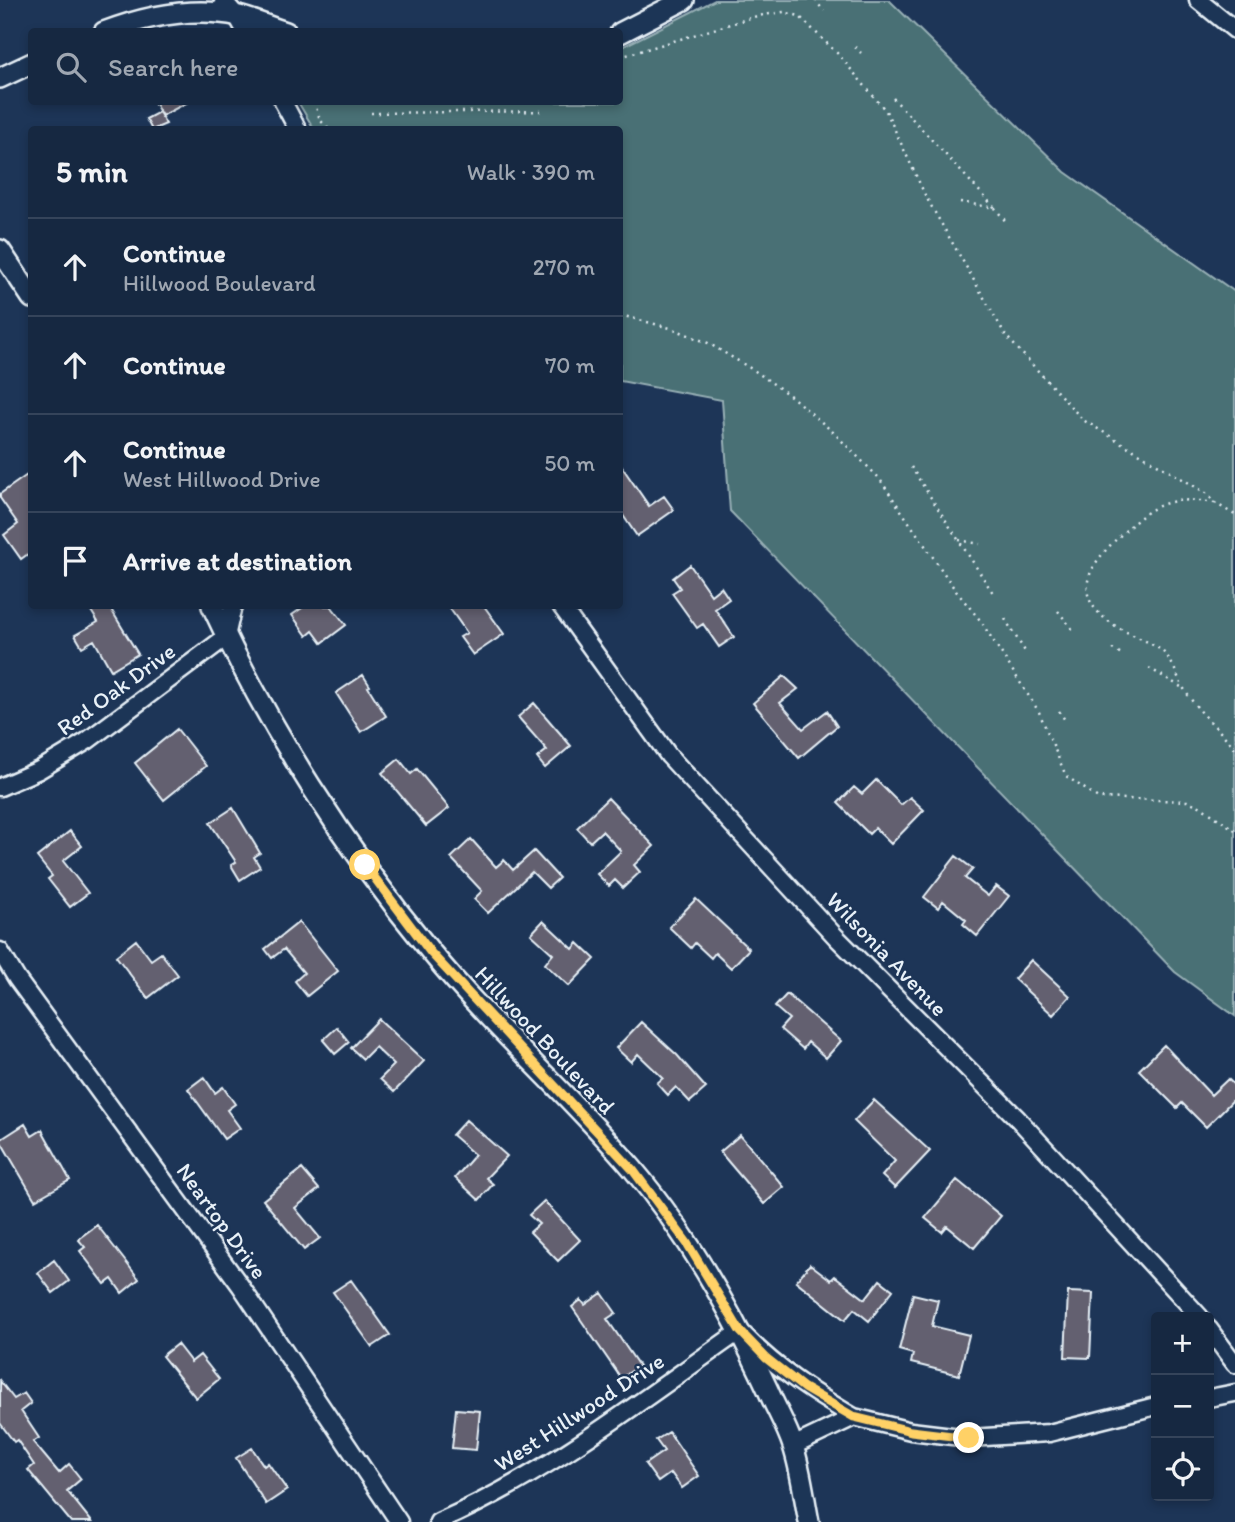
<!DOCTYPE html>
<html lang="en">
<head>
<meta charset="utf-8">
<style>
  :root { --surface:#162841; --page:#1f3048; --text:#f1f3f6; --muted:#9ea6b1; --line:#35445a }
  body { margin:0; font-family:Itim,sans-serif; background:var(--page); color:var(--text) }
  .controls { position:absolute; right:21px; bottom:21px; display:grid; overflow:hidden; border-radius:7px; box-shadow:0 4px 10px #0003 }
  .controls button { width:63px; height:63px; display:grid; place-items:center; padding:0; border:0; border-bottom:2px solid var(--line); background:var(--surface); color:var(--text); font:35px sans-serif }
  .stop { position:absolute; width:21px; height:21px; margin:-16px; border:5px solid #ffd166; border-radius:50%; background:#fff }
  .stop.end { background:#ffd166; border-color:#fff; box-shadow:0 2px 7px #0008 }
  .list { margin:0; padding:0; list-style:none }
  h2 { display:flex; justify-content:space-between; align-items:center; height:91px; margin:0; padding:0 28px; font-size:30px }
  h2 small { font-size:23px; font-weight:400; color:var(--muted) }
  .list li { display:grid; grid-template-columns:46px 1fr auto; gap:21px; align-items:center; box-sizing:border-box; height:98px; padding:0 28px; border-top:2px solid var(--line) }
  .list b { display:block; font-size:26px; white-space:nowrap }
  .list p { margin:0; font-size:23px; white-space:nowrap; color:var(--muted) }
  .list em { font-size:23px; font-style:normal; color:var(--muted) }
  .icon { flex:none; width:38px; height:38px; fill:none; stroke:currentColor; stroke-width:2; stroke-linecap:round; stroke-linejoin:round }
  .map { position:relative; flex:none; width:1235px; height:1522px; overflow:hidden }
  .search { position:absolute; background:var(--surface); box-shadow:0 4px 10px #0003; left:28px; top:28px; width:595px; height:77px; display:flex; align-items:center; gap:18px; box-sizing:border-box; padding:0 24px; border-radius:7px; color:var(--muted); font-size:26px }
  .panel { position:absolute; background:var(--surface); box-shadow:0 4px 10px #0003; left:28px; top:126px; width:595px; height:483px; border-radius:7px }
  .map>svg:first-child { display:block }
</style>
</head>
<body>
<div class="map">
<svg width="1235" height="1522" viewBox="0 0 1235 1522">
  <rect width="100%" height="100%" fill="#1d3557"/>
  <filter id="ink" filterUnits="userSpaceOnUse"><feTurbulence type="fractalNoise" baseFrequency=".0143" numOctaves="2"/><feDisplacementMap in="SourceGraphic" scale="14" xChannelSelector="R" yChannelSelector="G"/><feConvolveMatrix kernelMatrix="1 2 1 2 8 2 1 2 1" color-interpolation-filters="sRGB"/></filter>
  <g filter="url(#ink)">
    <path fill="#487074" stroke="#98b0b6" stroke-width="2" d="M715,0H889L1065,172L1235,292V1016L1175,972L730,511L722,400L620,381V130L314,129L298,102H620V48Z"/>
    <path fill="#64606f" stroke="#e8f1f8" stroke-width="2" d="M154,102H188L162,116Z
      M159,112L166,124L152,130L146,119Z
      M620,464L649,506L664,496L674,510L637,536L620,511Z
      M27,475L32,481V551L21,559L4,535L18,524L0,498V494Z
      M690,565L711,595L721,587L729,599L715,609L734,637L719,647L703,624L697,628L672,593L680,588L673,578Z
      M88,606H109L138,654L111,670L94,640L82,647L75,635L98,622Z
      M305,606H331L346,625L322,643L313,631L307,636L292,615Z
      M448,606H484L504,634L473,655L460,637L467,633Z
      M363,675L370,686L368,687L386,716L361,732L336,693Z
      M784,676L798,689L780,703L803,729L827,711L837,726L799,758L753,703Z
      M534,703L571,746L545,768L537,758L547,750L518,717Z
      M177,729L206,766L164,800L135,763Z
      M399,759L411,774L417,769L449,808L426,826L382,773Z
      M876,780L901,805L910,797L924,810L891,844L875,828L869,834L838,803L854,787L862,794Z
      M608,798L654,846L634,865L640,872L623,888L615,880L609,886L597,874L621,851L602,831L590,842L577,828Z
      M233,808L260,853L254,857L260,867L240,880L231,865L236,862L210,823Z
      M70,831L82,846L63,861L88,893L70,907L48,879L52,876L37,857Z
      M471,839L496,867L504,860L513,870L534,851L559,878L548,888L532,872L488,913L474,899L482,891L451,858Z
      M956,856L973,869L965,878L988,896L996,886L1009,896L977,936L963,924L966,920L943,901L938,908L924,897Z
      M696,899L749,949L731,968L715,953L711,958L695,943L691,948L669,927Z
      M543,921L573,949L578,943L595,959L569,986L545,964L553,954L531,934Z
      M299,922L338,971L307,996L295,981L304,973L284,949L272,958L265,949Z
      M136,940L151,960L161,953L178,975L148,998L116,956Z
      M1031,960L1070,996L1053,1015L1014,979Z
      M787,994L841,1041L826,1058L808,1042L803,1049L780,1029L789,1019L775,1007Z
      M379,1019L424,1061L394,1092L380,1079L394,1065L375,1047L363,1059L351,1048Z
      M641,1022L677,1055L706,1088L690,1102L676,1087L668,1095L657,1083L663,1078L638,1054L631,1062L616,1048Z
      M337,1027L349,1042L335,1054L323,1040Z
      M1164,1045L1211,1095L1228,1079L1235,1086V1098L1206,1127L1182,1103L1177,1108L1139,1070Z
      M204,1077L215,1093L223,1087L235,1104L227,1110L240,1128L224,1139L188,1089Z
      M874,1100L930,1151L895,1188L882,1176L895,1161L854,1121Z
      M466,1120L507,1156L486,1178L493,1184L479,1200L455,1178L475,1155L452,1135Z
      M25,1124L32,1136L42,1130L70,1180L35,1200L0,1140Z
      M740,1135L784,1187L764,1204L720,1152Z
      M302,1169L319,1189L295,1208L320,1238L304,1250L263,1200Z
      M957,1180L1001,1216L974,1248L947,1226L942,1232L925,1218Z
      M544,1201L580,1240L558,1261L530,1232L539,1224L529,1215Z
      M97,1225L139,1279L122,1293L112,1279L105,1284L80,1251L85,1247L78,1239Z
      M54,1260L69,1281L53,1293L38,1273Z
      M810,1264L831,1280L835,1276L865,1299L880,1280L893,1290L869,1321L854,1309L845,1320L796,1281Z
      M351,1280L390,1335L372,1347L333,1292Z
      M1068,1292L1093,1293L1090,1358L1065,1357Z
      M602,1293L616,1313L607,1319L639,1366L621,1378L572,1307L581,1300L585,1305Z
      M913,1294L938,1300L932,1326L969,1335L959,1375L911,1363L913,1354L899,1350Z
      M177,1344L191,1362L200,1355L219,1379L196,1398L162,1356Z
      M0,1381L14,1399L24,1393L31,1403L21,1411L39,1438L33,1442L59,1473L69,1464L81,1479L67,1491L92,1522H71L28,1470L34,1465L17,1440L14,1442L0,1423Z
      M456,1409L480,1411L476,1450L452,1448Z
      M669,1432L699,1476L682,1488L671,1473L658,1482L645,1464L664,1451L656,1440Z
      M252,1448L264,1466L268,1463L287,1490L266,1504L236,1458Z"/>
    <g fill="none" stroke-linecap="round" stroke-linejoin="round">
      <g stroke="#e8f1f8" stroke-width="21">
        <path id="minor" d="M223,0L237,16L246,32
          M1198,0L1235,30
          M283,102L298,130
          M561,606L669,756L836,937L1018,1119L1200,1317
          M0,787L39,770L87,741L226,637L233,606
          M0,951L17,979L240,1285L399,1522
          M1209,1329L1235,1364
          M1209,1398L1235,1393
          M793,1446L854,1417L911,1431L969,1438L1049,1433L1156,1406
          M438,1522C548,1474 643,1399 740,1331C775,1368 810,1391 854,1417"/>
      </g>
      <g stroke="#e8f1f8" stroke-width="24">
        <path id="tertiary" d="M104,32C146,16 193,6 239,16C254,20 270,27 286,32
          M620,33L684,0
          M0,78L32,63
          M0,250L32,298
          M212,606C268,727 346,849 431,952C493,1028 568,1093 632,1168C688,1234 732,1312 768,1390C776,1409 787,1427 793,1446C801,1470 804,1497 809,1522"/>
      </g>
      <path stroke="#e8f1f8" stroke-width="2.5" stroke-dasharray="2 5" stroke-linecap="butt" d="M815,0L824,11
        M855,47L861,53
        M620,57L757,16L784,12L799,16L838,54L886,111L926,197L1006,336L1083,420L1206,493L1215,503L1235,515
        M893,98L995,208
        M318,102L316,107L320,120L330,130
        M371,113L546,111
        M960,202L995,208L1007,223
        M620,315L674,329L708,343L755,371L792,397L833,432L879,478L956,591L980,620L1039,712L1066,776L1098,798L1187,801L1198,805L1235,830
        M911,467L995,596
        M1215,503C1172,496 1155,502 1124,532C1089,564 1065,597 1119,628C1133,636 1149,641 1162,651C1174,661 1177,679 1186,692C1199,713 1219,729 1235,748
        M959,540L980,544
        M1058,611L1074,631
        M1005,619L1026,653
        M1112,649L1122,654
        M1149,668L1181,687
        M1059,711L1065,720"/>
      <use href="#minor" stroke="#1d3557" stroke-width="16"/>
      <use href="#tertiary" stroke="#1d3557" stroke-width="19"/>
    </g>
  </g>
  <g fill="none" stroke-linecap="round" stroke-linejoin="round" filter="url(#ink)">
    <path stroke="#ffd166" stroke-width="9" d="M365,865L431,953L633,1170L687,1243L740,1331L766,1358L804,1388L854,1417L911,1431L969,1438"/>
  </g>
  <g text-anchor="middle" stroke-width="5" stroke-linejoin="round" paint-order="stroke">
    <g font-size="23" fill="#e8f1f8" stroke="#1d3557">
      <text transform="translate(116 689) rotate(-36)" y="8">Red Oak Drive</text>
      <text transform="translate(887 954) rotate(46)" y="8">Wilsonia Avenue</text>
      <text transform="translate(545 1040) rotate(47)" y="8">Hillwood Boulevard</text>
      <text transform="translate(222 1221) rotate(54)" y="8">Neartop Drive</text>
      <text transform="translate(579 1412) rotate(-33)" y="8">West Hillwood Drive</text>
    </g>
  </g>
</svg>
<div class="controls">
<button>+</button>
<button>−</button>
<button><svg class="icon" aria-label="locate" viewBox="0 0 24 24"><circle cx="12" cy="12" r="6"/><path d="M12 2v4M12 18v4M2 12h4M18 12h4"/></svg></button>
</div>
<div class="stop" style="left:365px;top:865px"></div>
<div class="stop end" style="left:969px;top:1438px"></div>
<div class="search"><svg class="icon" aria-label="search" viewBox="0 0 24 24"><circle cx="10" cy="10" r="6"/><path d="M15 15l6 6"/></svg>Search here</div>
<section class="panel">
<h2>5 min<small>Walk · 390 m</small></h2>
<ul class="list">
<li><svg class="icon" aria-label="ahead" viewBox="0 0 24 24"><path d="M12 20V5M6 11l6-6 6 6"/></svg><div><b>Continue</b><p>Hillwood Boulevard</p></div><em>270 m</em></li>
<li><svg class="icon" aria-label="ahead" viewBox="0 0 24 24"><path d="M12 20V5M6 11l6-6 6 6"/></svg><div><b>Continue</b></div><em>70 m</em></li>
<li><svg class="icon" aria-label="ahead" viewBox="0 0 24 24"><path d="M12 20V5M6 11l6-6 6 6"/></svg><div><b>Continue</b><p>West Hillwood Drive</p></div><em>50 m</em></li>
<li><svg class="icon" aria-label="arrive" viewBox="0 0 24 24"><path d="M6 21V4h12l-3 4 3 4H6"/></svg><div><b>Arrive at destination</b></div></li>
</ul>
</section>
</div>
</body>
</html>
